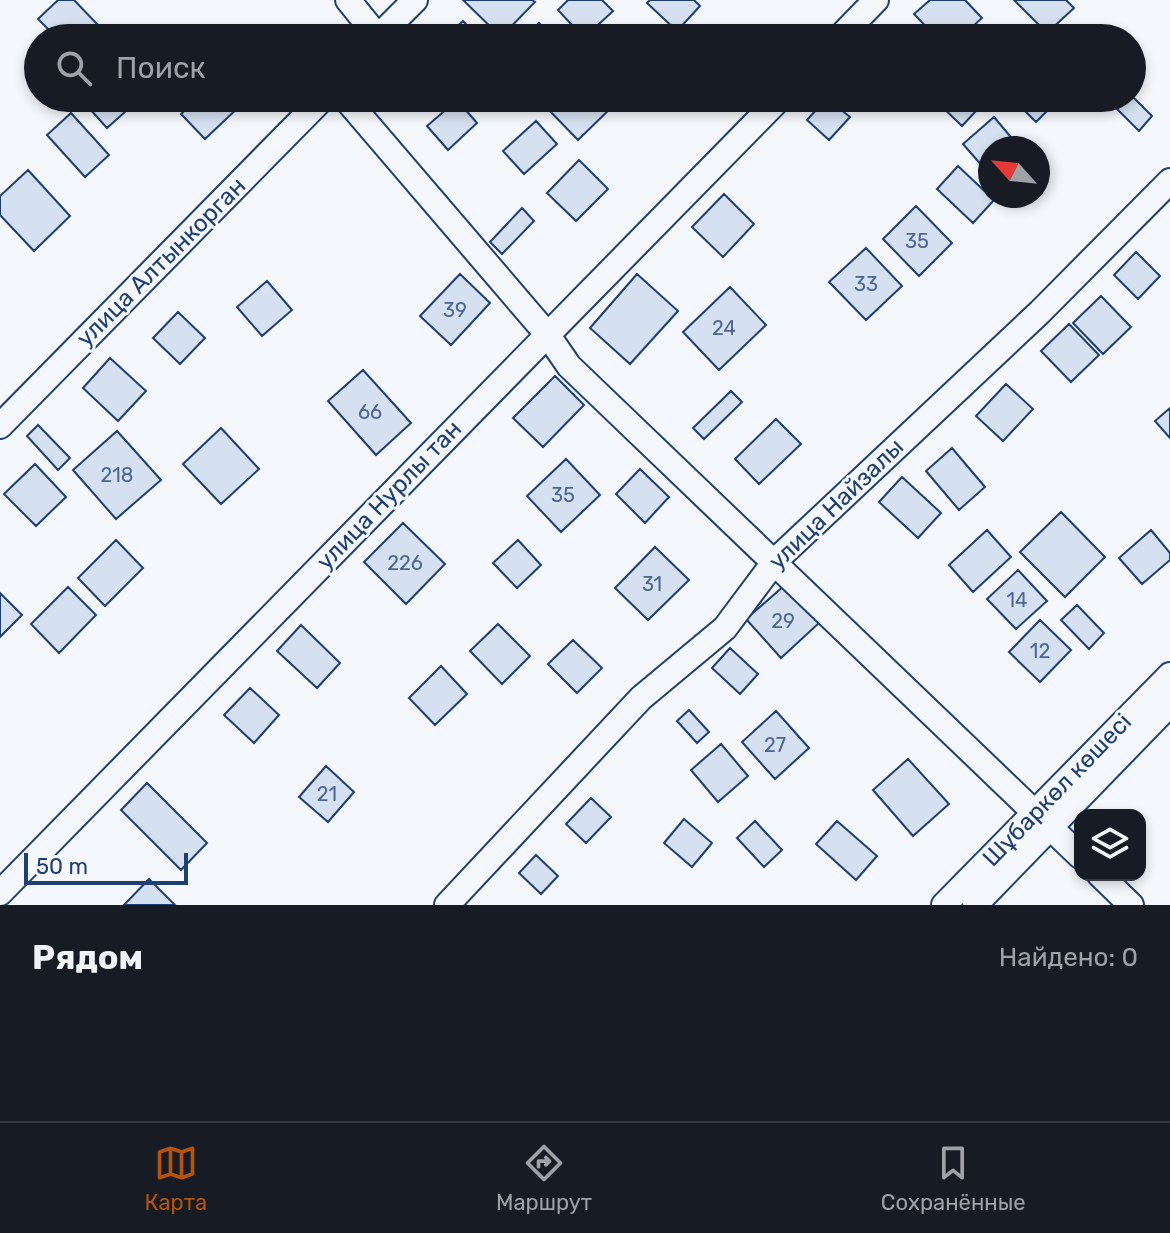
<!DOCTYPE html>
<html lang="ru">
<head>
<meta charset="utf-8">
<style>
  :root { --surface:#171b24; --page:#20242c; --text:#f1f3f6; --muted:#9ea1a6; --line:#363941; --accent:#b45309 }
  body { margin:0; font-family:Rubik,sans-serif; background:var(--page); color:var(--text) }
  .controls { position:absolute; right:24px; bottom:24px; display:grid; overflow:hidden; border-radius:16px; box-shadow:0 4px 12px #0003 }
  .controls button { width:72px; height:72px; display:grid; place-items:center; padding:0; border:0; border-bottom:2px solid var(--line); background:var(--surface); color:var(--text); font:40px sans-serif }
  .compass { position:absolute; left:978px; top:136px; width:72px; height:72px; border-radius:50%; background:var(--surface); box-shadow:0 4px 12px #0003; rotate:297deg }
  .scale { position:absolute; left:24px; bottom:20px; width:164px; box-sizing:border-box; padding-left:8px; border:4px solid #1d3f73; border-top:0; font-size:22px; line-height:28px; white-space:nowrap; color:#1d3f73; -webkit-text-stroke:6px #f4f7fb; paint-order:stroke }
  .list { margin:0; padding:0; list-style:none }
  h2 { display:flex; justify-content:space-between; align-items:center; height:104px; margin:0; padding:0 32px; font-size:34px }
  h2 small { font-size:26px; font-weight:400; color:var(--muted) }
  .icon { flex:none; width:44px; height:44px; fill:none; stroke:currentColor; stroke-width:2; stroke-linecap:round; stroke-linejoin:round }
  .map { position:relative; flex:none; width:1170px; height:905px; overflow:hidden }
  .search { position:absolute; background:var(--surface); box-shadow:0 4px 12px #0003; left:24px; right:24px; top:24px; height:88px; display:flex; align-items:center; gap:20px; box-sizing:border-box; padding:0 28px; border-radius:44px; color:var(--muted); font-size:30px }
  .sheet { height:216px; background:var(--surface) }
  nav { display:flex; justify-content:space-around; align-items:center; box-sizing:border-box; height:112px; border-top:2px solid var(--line); background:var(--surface); font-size:22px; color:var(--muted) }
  nav a { display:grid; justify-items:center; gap:4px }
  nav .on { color:var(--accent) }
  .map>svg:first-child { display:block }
</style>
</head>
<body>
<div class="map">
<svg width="1170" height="905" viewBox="0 0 1170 905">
  <rect width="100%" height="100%" fill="#f4f7fb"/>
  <path fill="#d5e0f0" stroke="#1d3f73" stroke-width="2" d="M58,0H74L98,25L84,38H57L38,19Z
    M463,0H532L535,2L501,37Z
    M568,0H602L613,11L584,38L558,10Z
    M650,0H694L700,6L677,31L647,3Z
    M930,0H965L982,18L960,38H937L914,14Z
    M1014,0H1066L1074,8L1047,33Z
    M463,21L479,38H445Z
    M539,23L553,38H524Z
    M623,28L631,38H612Z
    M1132,96L1152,116L1139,131L1111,103L1116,98Z
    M80,98H132L136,102L107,128Z
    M198,98H238L243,103L205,139L181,114Z
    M551,98H606L613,106L578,140L544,105Z
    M827,98L850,117L829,140L807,120Z
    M933,98H988L962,126Z
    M1012,98H1060L1036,122Z
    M457,100L477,123L448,150L427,126Z
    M71,113L109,155L85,177L47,135Z
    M994,117L1020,148H990V175L963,144Z
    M536,121L557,144L524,174L503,151Z
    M579,160L608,189L576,221L547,193Z
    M958,166L994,200L973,223L937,189Z
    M28,170L70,216L34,251L0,215V196Z
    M724,194L754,224L723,257L692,227Z
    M916,206L952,243L919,276L883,239Z
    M522,208L534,221L502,254L490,242Z
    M866,248L902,286L866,320L829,282Z
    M1136,252L1160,276L1138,299L1114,275Z
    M460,274L490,303L451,345L420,316Z
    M637,274L678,311L630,364L590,328Z
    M267,281L292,310L262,336L237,307Z
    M730,287L766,325L719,370L683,332Z
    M1101,296L1131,327L1103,354L1073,323Z
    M178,312L205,338L180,364L153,338Z
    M1069,324L1099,355L1071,382L1041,351Z
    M110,358L146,391L118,421L83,388Z
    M363,370L411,423L376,455L328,401Z
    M555,376L584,405L543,447L513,418Z
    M1006,384L1033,409L1003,441L976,416Z
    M731,391L742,402L704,439L693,428Z
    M1170,408V438L1155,421Z
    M776,419L801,444L759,484L735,459Z
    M38,425L70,458L58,470L27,436Z
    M221,428L259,469L221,504L183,464Z
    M117,431L161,480L116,519L73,470Z
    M952,448L985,487L959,510L926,471Z
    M566,459L600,495L561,532L527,496Z
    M35,464L66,497L36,526L4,494Z
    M640,469L669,497L645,523L616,494Z
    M902,477L941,513L918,538L879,502Z
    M1061,512L1105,557L1065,597L1020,552Z
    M403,523L445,564L406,604L364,562Z
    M987,530L1011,557L973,592L949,565Z
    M1151,530L1170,553V560L1142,584L1119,558Z
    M116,540L143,568L105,606L78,578Z
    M518,540L541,565L517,588L493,563Z
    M655,547L689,580L648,620L615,588Z
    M1018,570L1047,601L1016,629L987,599Z
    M785,585L819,623L781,658L746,619Z
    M68,587L96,615L59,653L31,624Z
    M0,593L22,615L0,637Z
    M1077,605L1104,633L1089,649L1061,620Z
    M1040,620L1071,650L1040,682L1009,652Z
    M498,624L530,656L502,684L470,651Z
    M301,625L340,663L317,688L277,651Z
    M573,640L602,668L577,693L548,664Z
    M730,648L758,674L740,694L712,668Z
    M441,666L467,694L435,725L409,698Z
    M250,688L279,715L254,743L224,715Z
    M689,710L709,732L697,743L677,721Z
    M776,711L809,748L775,779L742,742Z
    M721,744L748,776L718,802L691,770Z
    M908,759L949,804L913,836L873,790Z
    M326,766L354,792L328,822L299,797Z
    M147,783L207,843L181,870L121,810Z
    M591,798L611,817L586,843L566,824Z
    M684,819L712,843L692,867L664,843Z
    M755,821L782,850L764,867L737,838Z
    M837,821L877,856L856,880L816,844Z
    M536,855L558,876L541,894L519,873Z
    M149,879L175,905H124Z"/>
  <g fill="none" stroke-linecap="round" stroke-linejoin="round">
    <g stroke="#1d3f73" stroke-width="28">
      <path id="minor" d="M348,0L378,37
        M377,38L415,0
        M839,38L876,0
        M345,98L547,334L569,366L1080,856
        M0,426L323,98
        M1100,875L1131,905
        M0,893L780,98
        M447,905L641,698L725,628L775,561L1040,312L1170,181
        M944,905L1170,675
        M975,905L1170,704"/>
    </g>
    <use href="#minor" stroke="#f4f7fb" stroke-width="24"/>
  </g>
  <g text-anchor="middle" stroke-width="6" stroke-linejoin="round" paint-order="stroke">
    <g font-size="20" fill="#4b6792">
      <text x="917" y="248">35</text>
      <text x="866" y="291">33</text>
      <text x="455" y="317">39</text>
      <text x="724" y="335">24</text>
      <text x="370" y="419">66</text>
      <text x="117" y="482">218</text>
      <text x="563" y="502">35</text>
      <text x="405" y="570">226</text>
      <text x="652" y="591">31</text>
      <text x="1017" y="607">14</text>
      <text x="783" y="628">29</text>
      <text x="1040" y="658">12</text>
      <text x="775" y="752">27</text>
      <text x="327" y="801">21</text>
    </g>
    <g font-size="24" fill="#1d3f73" stroke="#f4f7fb">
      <text transform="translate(161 262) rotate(-45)" y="8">улица Алтынкорган</text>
      <text transform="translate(389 495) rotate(-46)" y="8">улица Нурлы тан</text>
      <text transform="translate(836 504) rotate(-44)" y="8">улица Найзалы</text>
      <text transform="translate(1057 790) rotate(-46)" y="8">Шұбаркөл көшесі</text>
    </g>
  </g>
</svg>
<div class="controls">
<button><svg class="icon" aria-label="layers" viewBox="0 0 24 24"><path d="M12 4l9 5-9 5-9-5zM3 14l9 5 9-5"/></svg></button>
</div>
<svg class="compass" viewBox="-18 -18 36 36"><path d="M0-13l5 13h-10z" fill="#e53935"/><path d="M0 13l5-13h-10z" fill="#9ea1a6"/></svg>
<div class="scale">50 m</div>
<div class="search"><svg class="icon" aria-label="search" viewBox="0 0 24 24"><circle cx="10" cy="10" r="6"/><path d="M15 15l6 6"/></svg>Поиск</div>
</div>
<section class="sheet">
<h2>Рядом<small>Найдено: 0</small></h2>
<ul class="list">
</ul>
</section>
<nav>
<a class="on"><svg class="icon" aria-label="map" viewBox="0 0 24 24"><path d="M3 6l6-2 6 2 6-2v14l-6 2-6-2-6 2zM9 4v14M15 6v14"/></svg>Карта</a>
<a><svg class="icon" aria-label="directions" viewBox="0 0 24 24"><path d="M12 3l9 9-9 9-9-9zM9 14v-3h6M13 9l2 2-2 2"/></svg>Маршрут</a>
<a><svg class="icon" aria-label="saved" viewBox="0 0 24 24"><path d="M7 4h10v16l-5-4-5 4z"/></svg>Сохранённые</a>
</nav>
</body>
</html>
